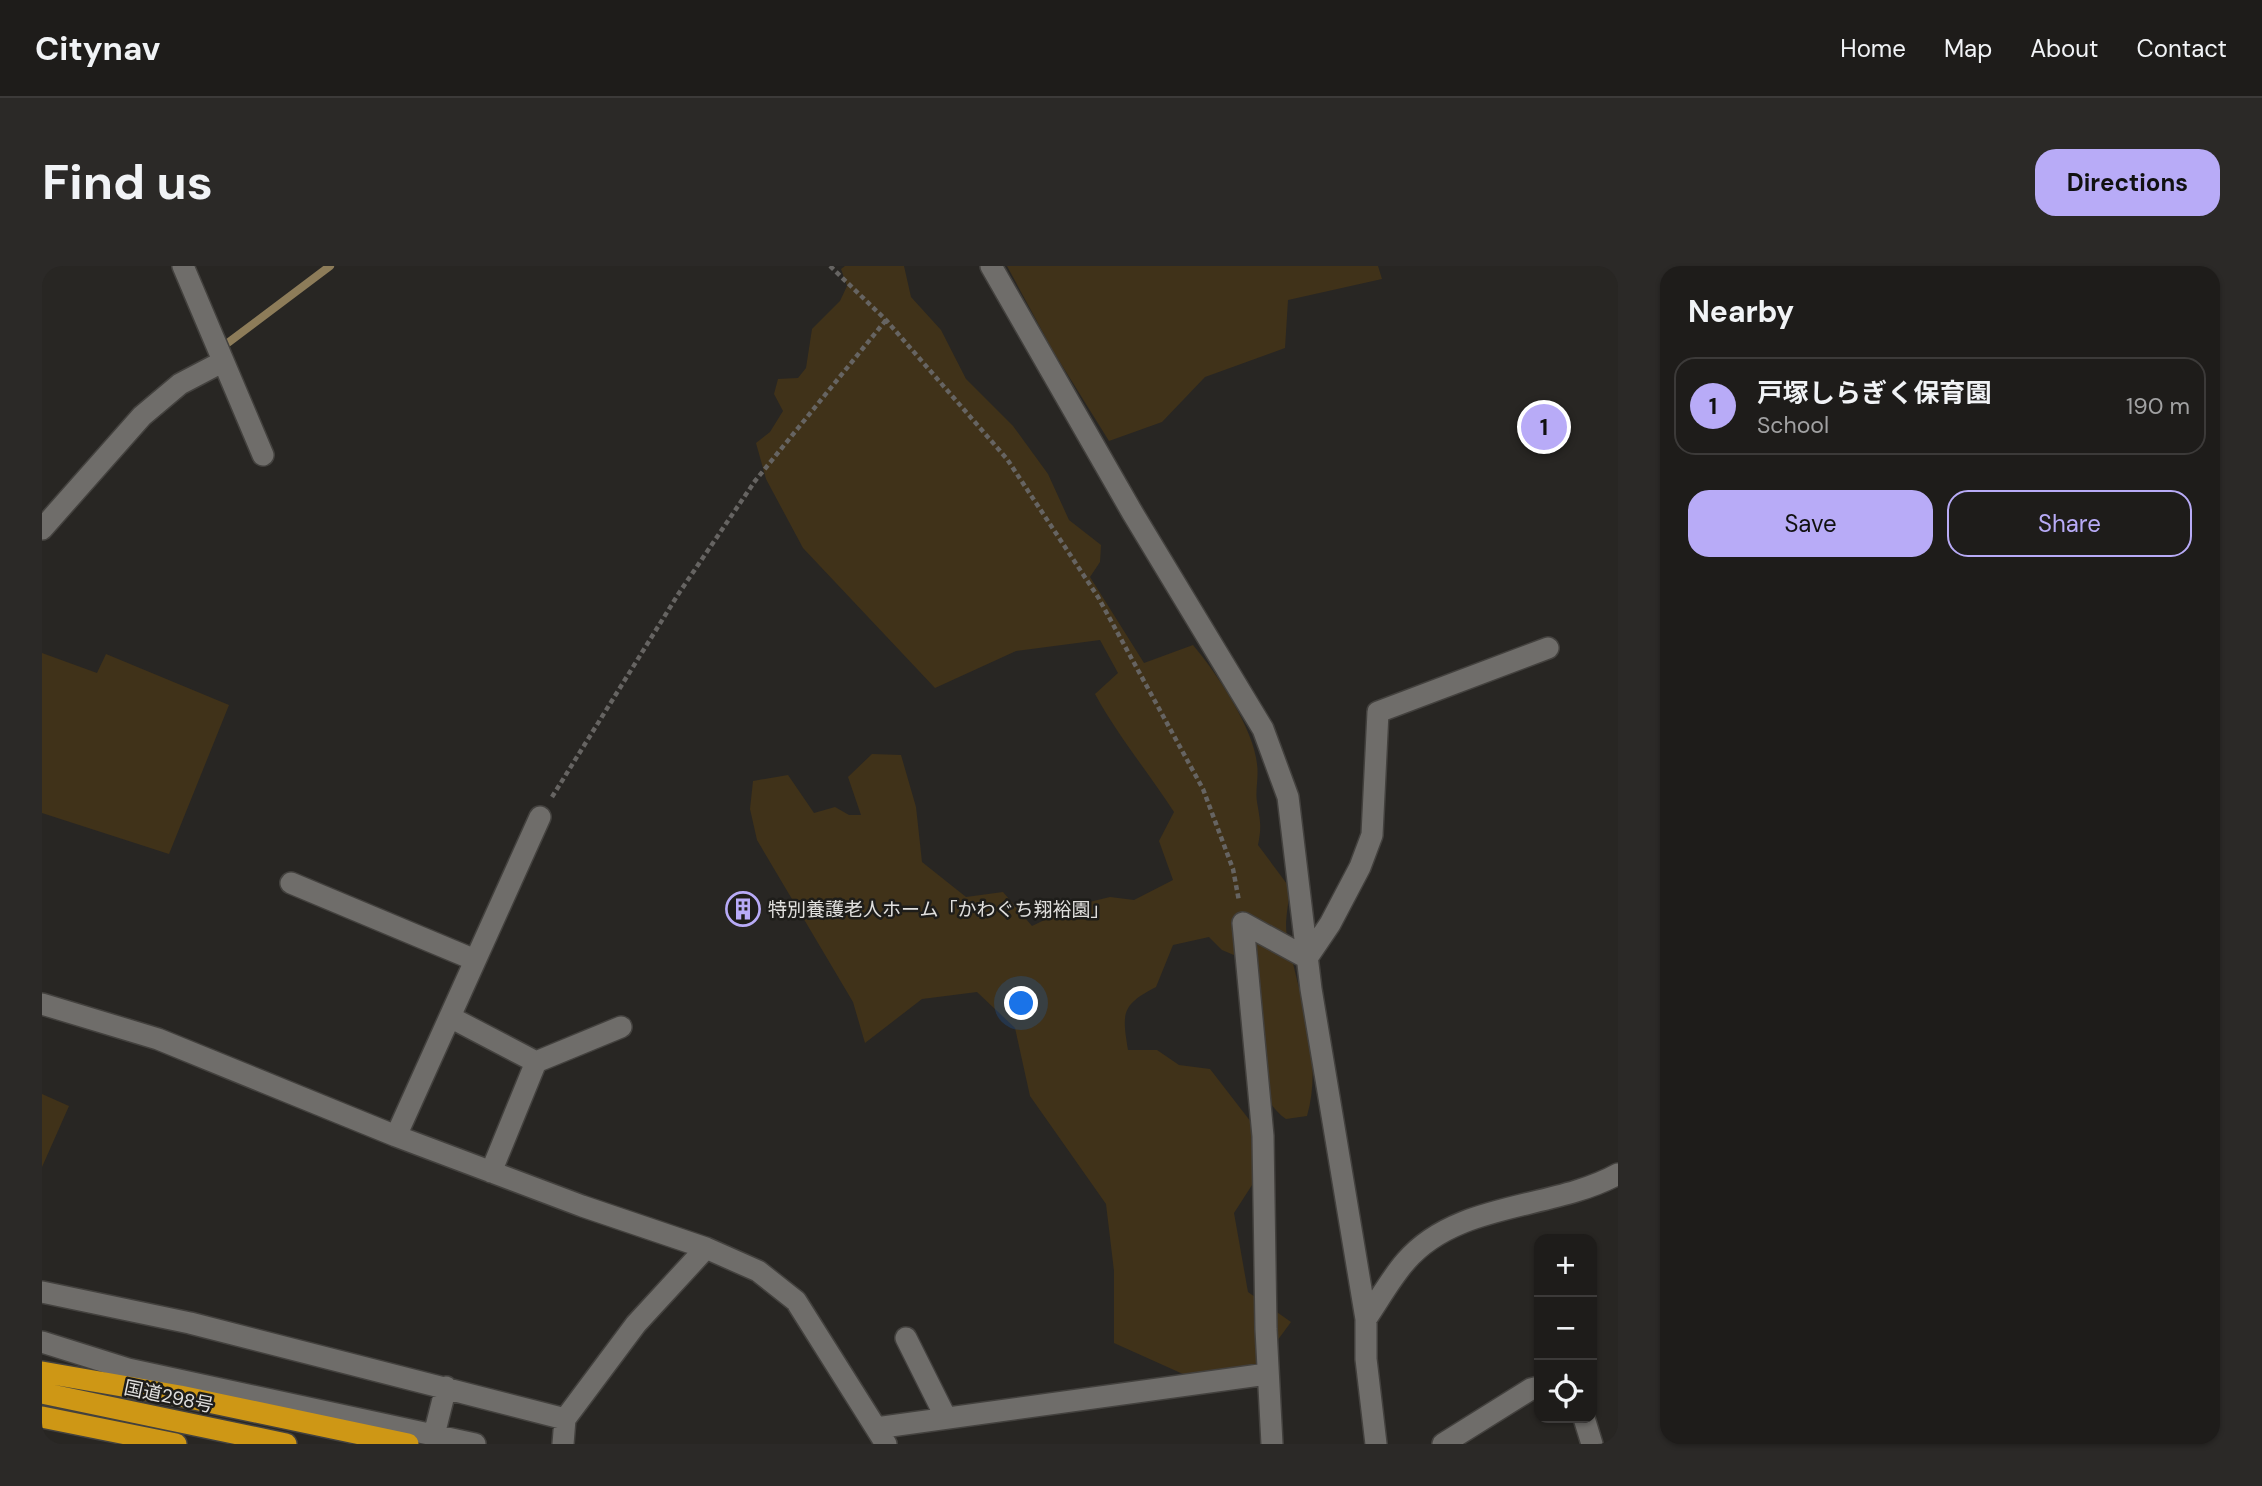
<!DOCTYPE html>
<html lang="en">
<head>
<meta charset="utf-8">
<style>
  :root { --surface:#1e1c1a; --page:#2b2927; --text:#f1f3f6; --muted:#a1a1a2; --line:#3c3a39; --accent:#b8abf7 }
  body { margin:0; font-family:"DM Sans","Noto Sans JP",sans-serif; background:var(--page); color:var(--text) }
  .controls { position:absolute; right:21px; bottom:21px; display:grid; overflow:hidden; border-radius:14px; box-shadow:0 2px 5px #0004 }
  .controls button { width:63px; height:63px; display:grid; place-items:center; padding:0; border:0; border-bottom:2px solid var(--line); background:var(--surface); color:var(--text); font:35px sans-serif }
  .you { position:absolute; left:980px; top:738px; width:24px; height:24px; margin:-18px; border:5px solid #fff; border-radius:50%; background:#1a73e8; box-shadow:0 0 0 10px #1a73e833 }
  .badge { display:grid; place-items:center; width:46px; height:46px; border-radius:50%; background:var(--accent); color:#111; font-size:23px; font-weight:700 }
  .pin { position:absolute; translate:-50% -50%; border:4px solid #fff; box-shadow:0 2px 7px #0006 }
  .list { margin:0; padding:0; list-style:none }
  h2 { display:flex; justify-content:space-between; align-items:center; height:91px; margin:0; padding:0 28px; font-size:30px }
  h2 small { font-size:23px; font-weight:400; color:var(--muted) }
  .list li { display:grid; grid-template-columns:46px 1fr auto; gap:21px; align-items:center; box-sizing:border-box; height:98px; margin:0 14px 14px; padding:0 14px; border:2px solid var(--line); border-radius:21px }
  .list b { display:block; font-size:26px; white-space:nowrap }
  .list p { margin:0; font-size:23px; white-space:nowrap; color:var(--muted) }
  .list em { font-size:23px; font-style:normal; color:var(--muted) }
  .actions { display:flex; gap:14px; padding:21px 28px }
  .actions a { flex:1; padding:16px 0; border:2px solid var(--accent); border-radius:21px; text-align:center; font-size:24px; color:var(--accent) }
  .actions .main { background:var(--accent); color:#111 }
  .icon { flex:none; width:38px; height:38px; fill:none; stroke:currentColor; stroke-width:2; stroke-linecap:round; stroke-linejoin:round }
  .map { position:relative; flex:none; width:1576px; height:1178px; overflow:hidden; border-radius:21px }
  header { display:flex; align-items:center; gap:42px; box-sizing:border-box; height:98px; padding:0 35px; background:var(--surface); border-bottom:2px solid var(--line) }
  header strong { font-size:33px }
  nav { display:flex; gap:38px; margin-inline-start:auto; font-size:24px }
  .intro { display:flex; align-items:center; justify-content:space-between; box-sizing:border-box; height:168px; padding:0 42px }
  h1 { margin:0; font-size:49px }
  .button { padding:18px 32px; border-radius:21px; background:var(--accent); color:#111; font-size:24px; font-weight:700 }
  main { display:flex; gap:42px; padding:0 42px }
  aside { flex:1; background:var(--surface); border-radius:21px; box-shadow:0 2px 5px #0004 }
  .map>svg:first-child { display:block }
</style>
</head>
<body>
<header>
<strong>Citynav</strong>
<nav><a>Home</a><a>Map</a><a>About</a><a>Contact</a></nav>
</header>
<div class="intro"><h1>Find us</h1><a class="button">Directions</a></div>
<main>
<div class="map">
<svg width="1576" height="1178" viewBox="0 0 1576 1178">
  <rect width="100%" height="100%" fill="#282623"/>
  <path fill="#403219" d="M803,0H862L869,31L899,64L924,113L971,160L1006,208L1027,254L1059,279L1058,296L1048,311L1102,397L1151,379C1174,406 1212,463 1215,498C1217,511 1213,524 1215,536C1218,554 1220,560 1216,579L1248,622C1247,637 1242,656 1245,670C1256,728 1282,791 1265,850L1244,853C1202,823 1217,754 1195,711L1199,692L1180,684L1167,671L1131,679L1114,721C1079,739 1080,747 1086,784H1115L1137,799L1168,803L1209,856L1221,902L1192,947L1206,1026L1249,1056L1213,1105L1161,1117L1072,1077V1005L1064,938L988,830L973,762L935,726L880,733L823,777L811,736L715,574L708,543L711,515L746,509L772,547L793,541L807,549H819L806,511L830,488L859,489L874,541L880,596L924,631L961,626L990,660L1031,640L1068,631L1092,634L1131,614L1117,575L1132,546C1106,506 1076,470 1053,428L1076,407L1058,374L974,385L893,422L761,282L724,213L714,177L728,166L741,145L732,128L736,113L756,112L764,102L770,63L798,35L805,20L799,3Z
    M965,0H1336L1340,13L1246,34L1243,82L1163,111L1120,156L1067,175L1011,85Z
    M0,387L55,407L64,388L187,439L127,588L0,547Z
    M0,828L27,840L0,901Z"/>
  <g fill="none" stroke-linecap="round" stroke-linejoin="round">
    <path stroke="#8d7c59" stroke-width="8" d="M183,79L288,0"/>
    <g stroke="#43413e" stroke-width="24">
      <path id="minor" d="M141,0L221,189
        M949,0L1090,246L1221,463L1246,531L1269,723L1324,1053V1093L1334,1178
        M0,263L100,150L138,118L180,96
        M249,617L433,694
        M1201,657L1221,870L1224,1063L1230,1178
        M1201,657L1265,692L1288,658L1318,601L1330,569L1336,446L1506,382
        M0,738L116,773L354,870L540,940L664,982L716,1005L754,1035L844,1178
        M408,751L494,796
        M354,870L498,551
        M449,906L494,796L579,761
        M0,1026L148,1057L523,1153
        M1324,1053C1337,1034 1349,1012 1364,995C1416,935 1511,944 1576,908
        M864,1072L904,1152
        M0,1076L86,1103L433,1178
        M1542,1152L1550,1178
        M834,1162L1225,1108
        M392,1169L404,1121
        M521,1178L523,1153L594,1058L664,982
        M1401,1178L1489,1123L1497,1121"/>
    </g>
    <g stroke="#43413e" stroke-width="24">
      <path id="highway" d="M0,1106L138,1130L366,1178
        M0,1127L244,1178
        M0,1151L134,1178"/>
    </g>
    <path stroke="#666462" stroke-width="4.5" stroke-dasharray="5 3.5" stroke-linecap="butt" d="M788,0L844,54L965,193L1056,331L1161,523L1191,603L1197,635
      M510,531L637,327L713,215L844,54"/>
    <use href="#minor" stroke="#6f6d6a" stroke-width="21"/>
    <use href="#highway" stroke="#ce9715" stroke-width="21"/>
  </g>
  <defs>
    <g id="building-ring" transform="scale(1.75)"><circle r="9.5" fill="#1e1d1a" stroke="#b8abf7" stroke-width="1.5"/><path d="M-4-6H4V6H1V3H-1V6H-4ZM-2.5-4.3h1.7v1.8h-1.7ZM.8-4.3h1.7v1.8H.8ZM-2.5-1h1.7V.8h-1.7ZM.8-1h1.7V.8H.8Z" fill="#b8abf7"/></g>
  </defs>
  <g fill-rule="evenodd">
    <use href="#building-ring" x="701" y="643"/>
  </g>
  <g text-anchor="middle" stroke-width="5" stroke-linejoin="round" paint-order="stroke">
    <g font-size="19" fill="#e0dfdd" stroke="#1e1d1a" text-anchor="start">
      <text x="726" y="650">特別養護老人ホーム「かわぐち翔裕園」</text>
    </g>
    <g font-size="19" fill="#e0dfdd" stroke="#1e1d1a">
      <text transform="translate(127 1130) rotate(12)" y="7">国道298号</text>
    </g>
  </g>
</svg>
<div class="controls">
<button>+</button>
<button>−</button>
<button><svg class="icon" aria-label="locate" viewBox="0 0 24 24"><circle cx="12" cy="12" r="6"/><path d="M12 2v4M12 18v4M2 12h4M18 12h4"/></svg></button>
</div>
<div class="you"></div>
<div class="pin badge" style="left:1502px;top:161px">1</div>
</div>
<aside>
<h2>Nearby<small></small></h2>
<ul class="list">
<li><span class="badge">1</span><div><b>戸塚しらぎく保育園</b><p>School</p></div><em>190 m</em></li>
</ul>
<div class="actions"><a class="main">Save</a><a>Share</a></div>
</aside>
</main>
</body>
</html>
